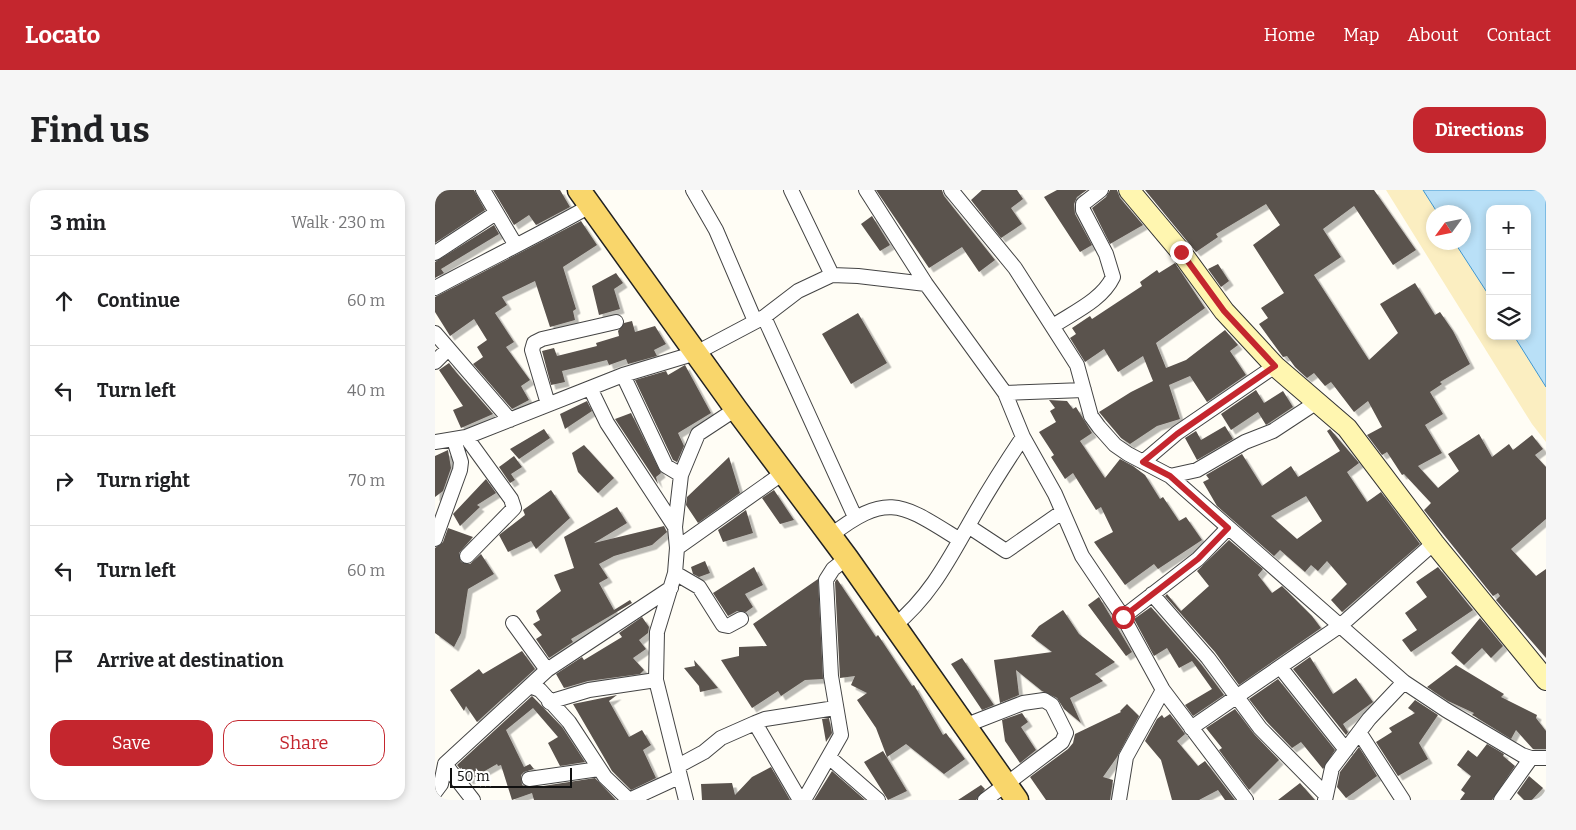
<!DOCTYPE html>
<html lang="en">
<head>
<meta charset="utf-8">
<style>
  :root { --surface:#fff; --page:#f6f6f6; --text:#202124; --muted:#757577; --line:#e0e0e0; --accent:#c4262e }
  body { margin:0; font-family:Bitter,serif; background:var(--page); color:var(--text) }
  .controls { position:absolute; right:15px; top:15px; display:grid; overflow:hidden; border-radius:10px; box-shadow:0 2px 8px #0003 }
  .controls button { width:45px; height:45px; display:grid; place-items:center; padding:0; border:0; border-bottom:1px solid var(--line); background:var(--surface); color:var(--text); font:25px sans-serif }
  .compass { position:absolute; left:991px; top:15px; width:45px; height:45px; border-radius:50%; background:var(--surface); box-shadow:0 2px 8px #0003; rotate:237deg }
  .scale { position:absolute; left:15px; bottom:12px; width:122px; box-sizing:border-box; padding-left:5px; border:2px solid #111; border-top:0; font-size:14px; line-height:18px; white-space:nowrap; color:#111; -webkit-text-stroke:4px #fff; paint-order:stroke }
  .stop { position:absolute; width:15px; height:15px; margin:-11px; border:4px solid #c4262e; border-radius:50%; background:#fff }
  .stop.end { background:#c4262e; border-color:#fff; box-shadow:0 1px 5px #0008 }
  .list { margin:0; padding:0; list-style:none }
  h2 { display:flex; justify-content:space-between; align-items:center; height:65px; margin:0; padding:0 20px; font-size:21px }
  h2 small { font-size:16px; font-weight:400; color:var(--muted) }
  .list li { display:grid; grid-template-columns:32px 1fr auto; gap:15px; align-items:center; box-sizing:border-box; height:90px; padding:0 20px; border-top:1px solid var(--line) }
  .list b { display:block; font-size:19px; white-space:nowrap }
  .list em { font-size:16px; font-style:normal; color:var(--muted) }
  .actions { display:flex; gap:10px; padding:15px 20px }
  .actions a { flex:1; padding:11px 0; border:1px solid var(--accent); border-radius:15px; text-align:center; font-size:18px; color:var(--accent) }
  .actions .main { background:var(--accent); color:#fff }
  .icon { flex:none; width:28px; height:28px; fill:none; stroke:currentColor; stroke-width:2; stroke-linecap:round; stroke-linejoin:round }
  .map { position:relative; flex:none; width:1111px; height:610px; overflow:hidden; border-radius:15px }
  header { display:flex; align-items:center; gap:30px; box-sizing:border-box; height:70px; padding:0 25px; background:var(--accent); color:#fff }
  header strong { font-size:24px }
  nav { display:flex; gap:28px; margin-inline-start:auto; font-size:18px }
  .intro { display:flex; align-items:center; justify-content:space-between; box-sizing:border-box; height:120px; padding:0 30px }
  h1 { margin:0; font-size:35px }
  .button { padding:12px 22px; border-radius:15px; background:var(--accent); color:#fff; font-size:18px; font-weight:700 }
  main { display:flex; gap:30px; padding:0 30px }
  aside { flex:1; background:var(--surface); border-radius:15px; box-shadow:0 2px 8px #0003 }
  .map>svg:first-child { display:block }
</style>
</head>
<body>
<header>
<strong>Locato</strong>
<nav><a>Home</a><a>Map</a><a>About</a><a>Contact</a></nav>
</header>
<div class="intro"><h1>Find us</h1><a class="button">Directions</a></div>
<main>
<aside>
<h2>3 min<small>Walk · 230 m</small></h2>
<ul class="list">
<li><svg class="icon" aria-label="ahead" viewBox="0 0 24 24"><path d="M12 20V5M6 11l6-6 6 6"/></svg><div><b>Continue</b></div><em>60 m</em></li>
<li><svg class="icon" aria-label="left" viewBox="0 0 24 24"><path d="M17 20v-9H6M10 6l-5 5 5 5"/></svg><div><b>Turn left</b></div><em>40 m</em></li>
<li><svg class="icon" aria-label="right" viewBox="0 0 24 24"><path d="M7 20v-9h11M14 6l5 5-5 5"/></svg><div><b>Turn right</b></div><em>70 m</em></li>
<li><svg class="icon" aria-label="left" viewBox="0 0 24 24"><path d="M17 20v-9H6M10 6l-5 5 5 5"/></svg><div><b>Turn left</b></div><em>60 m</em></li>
<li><svg class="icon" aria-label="arrive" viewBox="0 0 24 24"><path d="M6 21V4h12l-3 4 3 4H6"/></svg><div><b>Arrive at destination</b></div></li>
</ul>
<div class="actions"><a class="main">Save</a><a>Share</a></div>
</aside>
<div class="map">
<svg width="1111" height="610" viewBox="0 0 1111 610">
  <defs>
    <filter id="shadow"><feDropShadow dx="4.5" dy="4.5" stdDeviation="0" flood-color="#0004"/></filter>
  </defs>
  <rect width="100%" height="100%" fill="#fffdf5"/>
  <path fill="#fbeec1" d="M951,0H988L1002,22H998V52L1020,53L1055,107V146H1079L1111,197V252L1097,234Z"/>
  <path fill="#b9e0f7" stroke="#3f96cf" d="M988,0H1111V197L1079,146H1092V19H1055V107L1020,53L1028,52V22H1002Z"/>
  <path fill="#5a524d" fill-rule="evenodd" filter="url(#shadow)" d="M0,0H39L50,20L0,53Z
    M58,0H125L135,17L101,35L94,25L79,35Z
    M441,0H507L509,6L560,70L544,82L527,57L494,78Z
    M547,0H582L588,9L576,18L587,34L566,48L536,10Z
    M622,0H652L642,7L639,14L640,24L657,55L645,62L609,7Z
    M675,0H682L685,8L708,35L675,54L657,18L671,7Z
    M710,0H939L981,60L958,75L919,16L888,39L906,67L879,85L934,170L963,143L945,114L980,93L1000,125L1005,122L1018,141L1035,174L1005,192L1007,194L995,202L1008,224L990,235L1007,263L983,276L1003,298L1024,281L1013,264L1044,244L1057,267L1074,254L1078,260L1097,245L1108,259L1100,265L1111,277V329L1076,359L1101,386L1111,379V468L1061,410L1065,406L1063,403L1058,406L989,320L996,313L969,284L967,285L952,262L947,265L932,245L947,237L933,211L919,222L896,192L890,196L879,183L872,188L860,177L852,166L848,167L824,134L833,128L826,118L849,103L818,55L845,35L831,14L781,44L783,47L761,62Z
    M437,26L455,55L445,61L426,34Z
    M146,31L162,55L128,77L141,119L138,121L140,130L115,137L100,91L67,107L72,115L60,123L79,152L71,157L95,190L86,196L94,210L77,219L38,174L48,167L42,157L52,150L39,129L15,146L0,122V107Z
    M59,35L64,44L6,79L9,83L0,88V72Z
    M740,73L770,118L721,153L731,178L751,170L790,140L803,155L795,161L811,185L772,212L755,186L734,195L745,229L722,236L695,254L686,248L664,222L696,202L718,191L708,166L683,182L669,159L650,172L635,148L641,144L637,138L655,126L657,129L707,96L705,92L722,80L724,83Z
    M783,74L794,91L786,97L773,79Z
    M181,83L188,93L179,99L185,119L164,125L157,96Z
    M423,123L452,173L416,194L387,144Z
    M197,131L200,142L220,136L231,154L219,160L222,166L193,174L191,169L174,175L172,170L127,181L130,192L116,195L107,161L119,158L122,166L162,156L161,153L184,146L183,141L189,133Z
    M14,173L21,182L58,224L26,238L18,220L28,216L4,180Z
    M250,175L276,223L243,243L249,256L242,272L238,270L200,190L231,181L233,185Z
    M821,200L829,213L848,201L858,217L831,235L823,222L796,240L786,224Z
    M614,210L632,211L638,219L641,217L657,243L645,251L670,288L685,269L698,276L710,285L725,309L728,307L744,331L751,327L767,350L723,379L719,374L690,395L659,352L678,342L666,317L661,320L638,283L630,289L616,267L619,265L604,242L621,232L615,221L620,218Z
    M152,211L157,221L130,239L125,224Z
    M196,223L226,283L221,287L223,294L180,229Z
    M790,236L798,249L762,270L750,248L761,241L766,250Z
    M109,239L115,248L84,269L75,259Z
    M895,239L924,273L912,282L932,312L946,302L985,354L907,422L896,410L912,394L892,371L883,381L876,375L870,382L845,360L839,366L782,316L768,292L774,289L771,285L807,264L827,296L856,276L863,287L905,261L892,241ZM871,306L887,331L862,349L836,326Z
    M149,255L179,288L163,303L143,282L137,263Z
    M13,260L16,278L8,301L0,307V266Z
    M79,266L87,277L76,284L80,290L75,293L64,277Z
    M294,267L305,303L263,333L251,315L252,307Z
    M51,289L61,303L42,315L45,317L25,336L18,324Z
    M116,300L135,328L101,359L96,351L73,362L64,345L90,325L88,320Z
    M339,300L359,330L345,334L327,308Z
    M182,317L192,333L159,353L229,336L232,342L217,355L179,366L164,374L173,388L164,393L179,420L195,410L197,413L136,449L138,452L114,468L101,449L107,445L98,434L105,430L101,421L126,401L119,385L139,378L129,347Z
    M311,320L318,343L288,352L283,340Z
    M13,338L38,347L24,363L26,372L35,374L46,364L59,384L33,399L26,443L19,457L0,443V358L8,352Z
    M794,350L828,379L823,385L837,403L847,396L877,426L886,438L804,495L780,462L730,406L732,404L746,421L774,396L762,381Z
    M270,371L275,383L264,387L258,384L256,377Z
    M319,377L328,395L310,404L318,417L311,422L302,421L293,426L278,403Z
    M1003,377L1038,420L976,462L967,450L982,440L970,423L992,407L981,392Z
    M383,389L388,489L370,490L346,506L343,501L317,518L286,470L304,466V457L332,456L318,434Z
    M402,389L441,447L443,445L477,496L479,495L508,545L511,543L530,569L509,584L471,554L452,567L441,538L422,510L432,503L416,495L420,486L405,488L400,392Z
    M664,407L697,462L691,466L653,415Z
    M716,417L766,474L789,505L758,526L750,515L777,499L757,471L744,478L732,458L719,466L699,429Z
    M628,420L644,444L680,472L660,484L668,491L635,508L646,533L629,519L622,508L607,501L581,480L584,505L565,513L559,470L617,462L596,446L604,436Z
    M207,427L214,437L213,443L204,450L211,459L198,468L209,480L205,484L153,491L129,498L121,484L147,467L149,470L187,447L184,443Z
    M1045,428L1068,456L1056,468L1047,458L1029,475L1016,463Z
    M87,461L100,479L42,532L31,516L29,521L15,500L44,479L48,484Z
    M875,467L898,504L921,488L938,512L908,534L913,542L911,545L858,479Z
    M527,468L559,515L547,520L516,474Z
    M259,470L273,486L283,498L265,502L264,496L249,478L260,476Z
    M1021,475L1069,504L1066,507L1102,525L1101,528L1111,541V559H1098L1081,540L1076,549L1039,526L1037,525L1039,523L1013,511L992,497Z
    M843,489L900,560L888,579L866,552L857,558L832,532L814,509Z
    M182,505L174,511L194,547L207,540L216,555L208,560L221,588L196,600L177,581L138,514Z
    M97,506L127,537L150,572L125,576L113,553L123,547L98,518L71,540L89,577L95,574L99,579L89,582L86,585L87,595L95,598L160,588L181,610H99L97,603L77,610L66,575L63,576L62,574L34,590L22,575Z
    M980,510L1003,525L984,553L993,569L963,586L941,552L957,542L954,538L980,523L973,518Z
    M692,514L704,526L682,567L668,587L678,590L675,610H611L595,587L633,559L638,553L640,544L686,522L685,521Z
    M800,519L819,544L844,570L814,600L784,560L787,558L771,538Z
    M587,523L593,532L586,537L601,560L585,573L570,551L567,530Z
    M735,524L750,544L742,551L763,576L770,571L800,610H790L783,600L764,610H737L726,570L710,551L722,529L727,525L729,528Z
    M394,528L397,543L391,552L387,529Z
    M1052,554L1069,564L1068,566L1080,576L1057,610H1025L1030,603L1026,600L1036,586L1022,575L1033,560L1042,567Z
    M924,557L942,586L911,608L902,597L905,582Z
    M448,561L472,601L453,610L429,572Z
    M336,577L355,610H267L266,594L297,593L300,605L317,587Z
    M397,581L430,610H379Z
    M1094,586L1108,598L1097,610H1089L1082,603Z
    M865,593L880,610H843Z
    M546,595L550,599L541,610H523Z"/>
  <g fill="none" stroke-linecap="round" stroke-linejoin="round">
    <g stroke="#444" stroke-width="16">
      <path id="street" d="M48,0L80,54
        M258,0L281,40L320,131
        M356,0L397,85
        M431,0L491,94L570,203L588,247L620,304L647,366L688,427L728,500L811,610
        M516,0L580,78L642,175L656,226L664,237L680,255L693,264L735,286L969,492L1011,520L1087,565L1096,568H1111
        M0,63L61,23
        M0,98C52,70 104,45 155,16
        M329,127L420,327
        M618,136C639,122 667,110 678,87L671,64L648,20V14L666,0
        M0,143L75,230
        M0,172L13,159
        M188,185L231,276L246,285
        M155,198L172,233L240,337
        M570,203L649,200
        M113,214L97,160L99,153L107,149L181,132
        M31,247L76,309L79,318L32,366
        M0,252L31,247L188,185L261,163L329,127L363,101L397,85L423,86L491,94
        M708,272L742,243L840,176
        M735,286L762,280L810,252L838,241L882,212
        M533,336L571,361L627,322
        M395,346C454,300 468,315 525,350
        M0,349L25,280L26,272L19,250
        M242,358L348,283
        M240,383L264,397L288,435L293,436L306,429
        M717,404L773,468L825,538L891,605
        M688,427L763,369L793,338
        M78,433L112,480
        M459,436C498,404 516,365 541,322C556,296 572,271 588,247
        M845,477L911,560
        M95,496L105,500L134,532L170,587L194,610
        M114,512L154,500L221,490
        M320,533L330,529L400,518
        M529,536L588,513L609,510L617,515L631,543L627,552L550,610
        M756,538L906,435L999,353
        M924,542L968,610
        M395,568L443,610
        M10,574L38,610
        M243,576L269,562L286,548L320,533L365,610
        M94,589L164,579
        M0,602L6,594L10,574L112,480L236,398
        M194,610L244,587
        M251,610L221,490L222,442L240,383L242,358L240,337L246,285L263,244L301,219
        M369,610L406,545L396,486L391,390L398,379L412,368
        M684,610L691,567L728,500
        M890,610L897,578L934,529L969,492
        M1066,610L1096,568"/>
    </g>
    <g stroke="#333" stroke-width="22">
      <path id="secondary" d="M694,0L746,62L789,121L840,176L912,238L999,353L1111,490"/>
    </g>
    <g stroke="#222" stroke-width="25">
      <path id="primary" d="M144,0L301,219L412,368L582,610"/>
    </g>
    <use href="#street" stroke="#fff" stroke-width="14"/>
    <use href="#secondary" stroke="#fff6b0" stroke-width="20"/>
    <use href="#primary" stroke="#f9d66b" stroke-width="22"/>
  </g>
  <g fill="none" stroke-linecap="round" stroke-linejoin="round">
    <path stroke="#c4262e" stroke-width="6" d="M688,427L763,369L793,338L735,286L708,272L742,244L840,176L789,121L746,62"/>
  </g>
</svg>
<div class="controls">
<button>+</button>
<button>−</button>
<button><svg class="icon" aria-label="layers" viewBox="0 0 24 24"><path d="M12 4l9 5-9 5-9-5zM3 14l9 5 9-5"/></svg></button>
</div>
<svg class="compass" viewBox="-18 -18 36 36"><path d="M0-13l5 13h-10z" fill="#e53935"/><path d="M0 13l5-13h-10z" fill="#757577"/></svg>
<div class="scale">50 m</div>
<div class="stop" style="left:688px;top:427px"></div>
<div class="stop end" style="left:746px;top:62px"></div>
</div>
</main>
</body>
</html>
